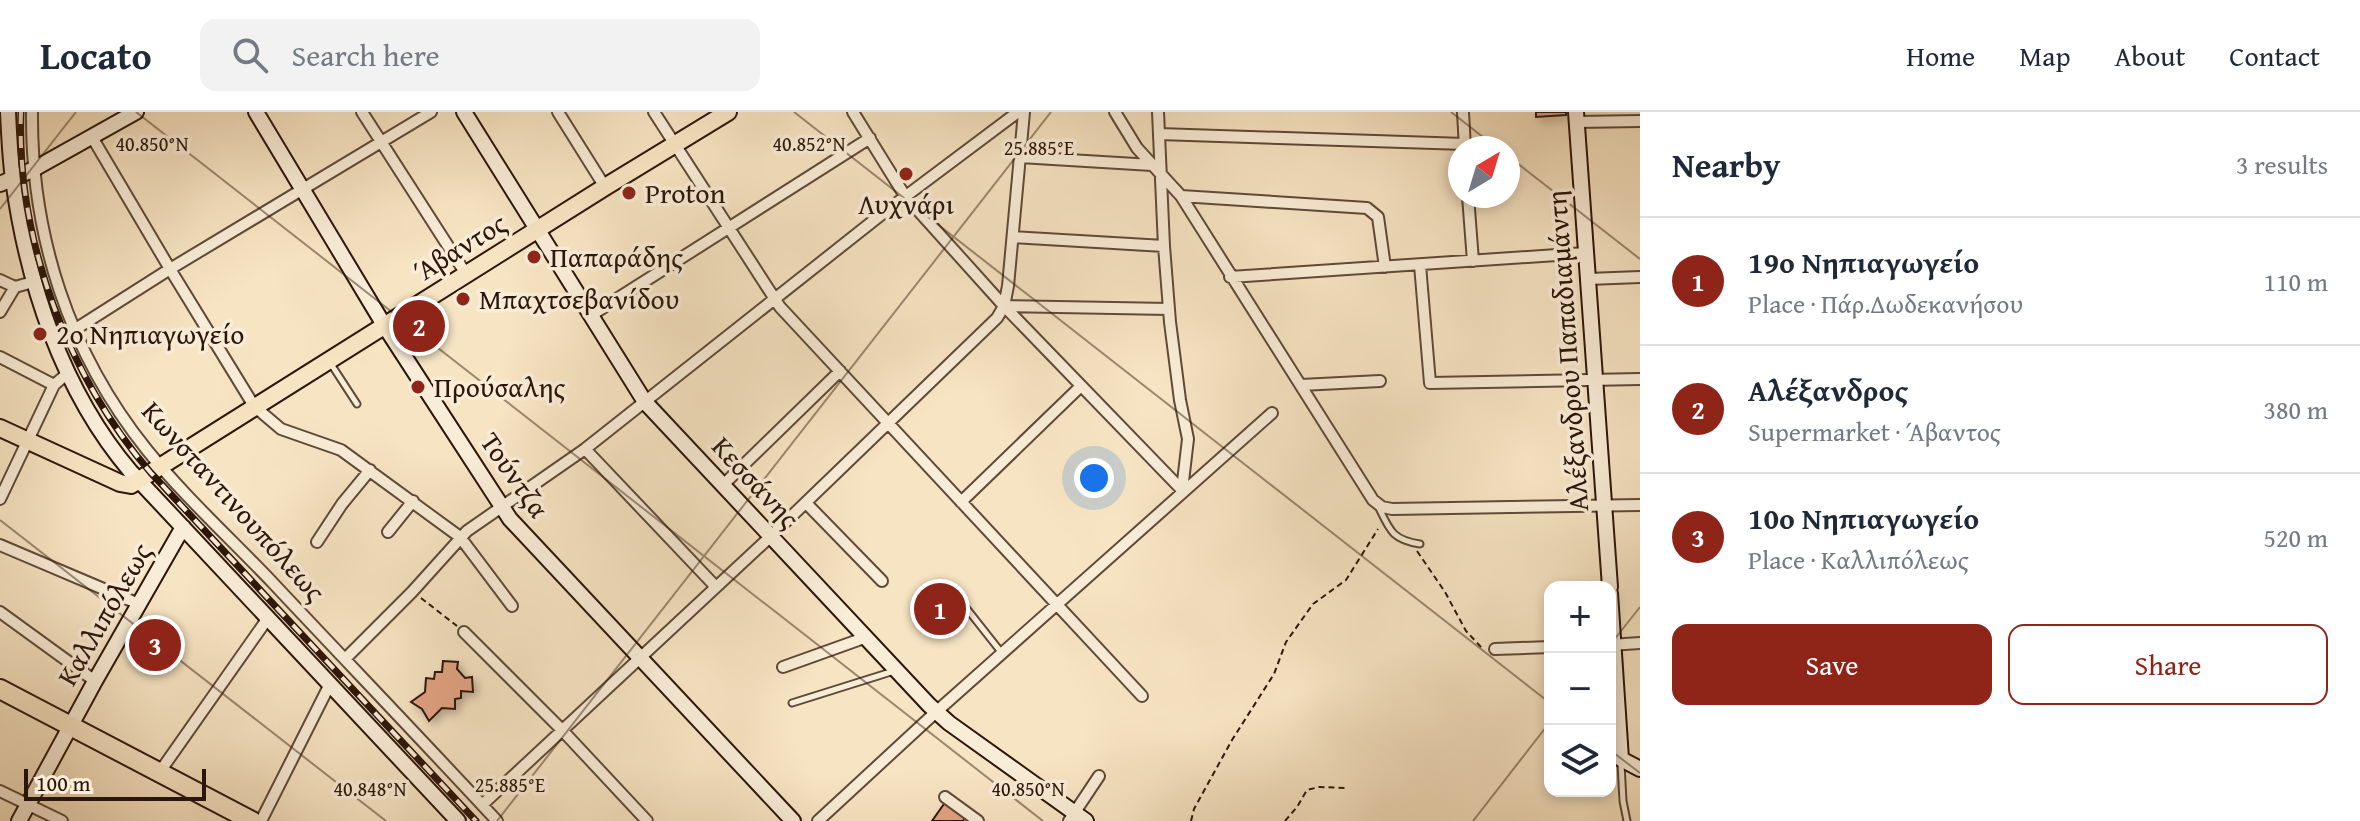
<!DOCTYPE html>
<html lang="en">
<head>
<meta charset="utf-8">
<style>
  :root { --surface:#fff; --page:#f2f2f3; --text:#1f2937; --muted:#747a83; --line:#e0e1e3; --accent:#8f2418 }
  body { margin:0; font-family:"Gentium Book Plus",serif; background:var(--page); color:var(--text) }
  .controls { position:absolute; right:24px; bottom:24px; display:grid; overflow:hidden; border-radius:16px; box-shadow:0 4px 12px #0003 }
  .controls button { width:72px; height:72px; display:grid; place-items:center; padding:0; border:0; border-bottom:2px solid var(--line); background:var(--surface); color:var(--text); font:40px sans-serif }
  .compass { position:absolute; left:1448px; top:24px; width:72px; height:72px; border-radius:50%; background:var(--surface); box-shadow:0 4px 12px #0003; rotate:38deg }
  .scale { position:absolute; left:24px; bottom:20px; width:182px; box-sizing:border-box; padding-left:8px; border:4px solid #2c1509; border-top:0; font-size:22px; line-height:28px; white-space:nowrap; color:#2c1509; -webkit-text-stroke:6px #faedd8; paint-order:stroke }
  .you { position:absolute; left:1094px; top:366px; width:28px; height:28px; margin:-20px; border:6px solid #fff; border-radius:50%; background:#1a73e8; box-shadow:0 0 0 12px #1a73e833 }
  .badge { display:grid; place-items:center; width:52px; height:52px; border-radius:50%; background:var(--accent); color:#fff; font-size:26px; font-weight:700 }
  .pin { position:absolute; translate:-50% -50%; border:4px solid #fff; box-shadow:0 2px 8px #0006 }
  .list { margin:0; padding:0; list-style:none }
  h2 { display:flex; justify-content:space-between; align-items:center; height:104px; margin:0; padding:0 32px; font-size:34px }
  h2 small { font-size:26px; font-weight:400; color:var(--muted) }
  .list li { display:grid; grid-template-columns:52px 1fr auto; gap:24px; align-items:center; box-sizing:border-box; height:128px; padding:0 32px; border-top:2px solid var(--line) }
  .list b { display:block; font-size:30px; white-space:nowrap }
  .list p { margin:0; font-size:26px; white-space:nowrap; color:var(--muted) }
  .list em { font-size:26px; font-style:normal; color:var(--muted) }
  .actions { display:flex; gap:16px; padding:24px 32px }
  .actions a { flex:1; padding:18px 0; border:2px solid var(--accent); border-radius:16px; text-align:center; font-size:28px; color:var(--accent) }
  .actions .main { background:var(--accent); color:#fff }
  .icon { flex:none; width:44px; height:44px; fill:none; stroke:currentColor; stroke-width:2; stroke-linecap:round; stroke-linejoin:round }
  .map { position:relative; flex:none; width:1640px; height:709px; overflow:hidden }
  header { display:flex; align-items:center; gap:48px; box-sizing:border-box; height:112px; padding:0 40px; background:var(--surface); border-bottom:2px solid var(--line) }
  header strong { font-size:38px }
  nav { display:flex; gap:44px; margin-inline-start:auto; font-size:28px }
  .search { width:560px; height:72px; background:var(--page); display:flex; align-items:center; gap:20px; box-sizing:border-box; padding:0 28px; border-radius:16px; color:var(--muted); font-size:30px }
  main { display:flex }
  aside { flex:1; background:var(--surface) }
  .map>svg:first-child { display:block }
</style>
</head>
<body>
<header>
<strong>Locato</strong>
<div class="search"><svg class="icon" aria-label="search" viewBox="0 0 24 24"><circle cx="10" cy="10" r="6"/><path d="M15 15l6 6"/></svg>Search here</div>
<nav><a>Home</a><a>Map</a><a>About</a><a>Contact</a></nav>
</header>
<main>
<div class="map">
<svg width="1640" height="709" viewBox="0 0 1640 709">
  <defs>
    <filter id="shadow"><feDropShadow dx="4" dy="4" stdDeviation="4" flood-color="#0004"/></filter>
  </defs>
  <rect width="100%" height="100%" fill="#f7e4c3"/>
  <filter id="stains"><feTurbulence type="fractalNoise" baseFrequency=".0025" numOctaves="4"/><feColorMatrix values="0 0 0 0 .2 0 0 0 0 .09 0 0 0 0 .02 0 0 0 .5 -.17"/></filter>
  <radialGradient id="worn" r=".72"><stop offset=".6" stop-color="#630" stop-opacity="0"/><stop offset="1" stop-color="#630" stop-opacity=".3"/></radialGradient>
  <path fill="#e3a383" stroke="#2c1509" stroke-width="2" filter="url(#shadow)" d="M1536,0H1566V3L1536,5Z
    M952,488L955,504L931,512L925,491Z
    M143,517L172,535L166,546L136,530Z
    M443,549L458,550L457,557L465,566L472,565L473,580L461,579V586L455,587V597L442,596L429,609L422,597L411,590L425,580L426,566L434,567L435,560H442Z
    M946,689L967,703L963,709H932Z"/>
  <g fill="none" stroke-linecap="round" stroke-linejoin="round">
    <g stroke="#5f4938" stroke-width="9">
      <path id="lane" d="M331,252L357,292
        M1379,396C1390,419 1393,428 1420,432
        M960,488L1001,540
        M792,591L894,559
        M1621,652L1623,689L1627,709"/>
    </g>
    <g stroke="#5f4938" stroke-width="14">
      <path id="street" d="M32,0C31,124 69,241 147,338C184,384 231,427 272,470C347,550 423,629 497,709
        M362,0L466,162
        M558,0L605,75
        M654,0L780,195L1142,584
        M853,0L905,84L1004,194L1182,378
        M1115,0L1137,36L1181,84L1373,388L1382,395L1392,397L1640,393
        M1158,0L1164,134L1170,210L1180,288L1188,327L1182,378
        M1463,0L1465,36
        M1577,10L1640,9
        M1159,22L1465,32
        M92,25L170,157L254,294L281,317L341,338L460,425L512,494
        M1020,45L1152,53
        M1181,84L1367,96L1378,105L1385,155
        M1468,84L1473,149
        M1013,125L1164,134
        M1420,153L1430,271L1640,267
        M1230,165L1586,141
        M1588,167L1640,165
        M0,168L15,175L33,170
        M1004,194L1169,197
        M0,200L15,175
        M590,204L870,26
        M74,218L170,157L431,0
        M0,245L54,273
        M1301,273L1380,269
        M585,337L716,475
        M723,373L840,259
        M0,387L54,273L68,261
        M961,390L1081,274
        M806,391L882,469
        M388,420L413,389
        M317,430L342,392L370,358
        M0,433L139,492
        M0,500L95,569
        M464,520L562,618L647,709
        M1610,533L1640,531
        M1495,537L1550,535
        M345,547L412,480L467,419L585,337L882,102L1018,0
        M783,555L864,526
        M159,661L268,506
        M0,679L62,709
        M945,685L978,709
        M482,693L771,424L997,206L1004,194L1008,174L1024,0
        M261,709L330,572
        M818,709L936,600L1272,301
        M1069,709L1099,664"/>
    </g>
    <g stroke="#2c1509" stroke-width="18">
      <path id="secondary" d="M8,0C9,22 10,45 13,67C27,171 62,279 131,360L458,709
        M256,0L384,213L510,407L793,709
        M464,0L645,290L929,593L949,611L1086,709
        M1576,0L1610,475
        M0,72L34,57L136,0
        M1610,481L1621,647L1640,657
        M19,709L95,569L183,415"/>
    </g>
    <g stroke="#2c1509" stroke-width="20">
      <path id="primary" d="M0,316L120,371L131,373L605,75L728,0"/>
    </g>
    <g stroke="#2c1509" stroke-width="22">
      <path id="highway" d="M0,577L252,709"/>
    </g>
    <path stroke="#2c1509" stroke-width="2" stroke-dasharray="6 4" stroke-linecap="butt" d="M1417,439L1445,480L1466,519L1482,536
      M421,486L457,514
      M1191,709L1194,697L1232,628L1274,562L1286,530L1313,492L1346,468L1378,417
      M1285,709L1297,695L1307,678L1319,675L1346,676"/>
    <use href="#lane" stroke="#faedd8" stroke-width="5"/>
    <use href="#street" stroke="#faedd8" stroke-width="10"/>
    <use href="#secondary" stroke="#faedd8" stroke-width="14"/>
    <use href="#primary" stroke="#f7e4c3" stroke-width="16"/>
    <use href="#highway" stroke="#f7e4c3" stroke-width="18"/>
    <g stroke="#2c1509" stroke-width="7">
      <path id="rail" d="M21,0C16,127 68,265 151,361L476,709"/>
    </g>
    <use href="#rail" stroke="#faedd8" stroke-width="4" stroke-dasharray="12" stroke-linecap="butt"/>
  </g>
  <path fill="none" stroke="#2c1509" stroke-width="2" stroke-opacity="0.45" d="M136,0L1043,709M794,0L1550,591M1451,0L1497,36M1508,44L1640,147M0,97L76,0M0,408L386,709M1610,533L1640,495M1610,638L1640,661M497,709L1051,0M1473,709L1550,610"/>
  <g fill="#8f2418" stroke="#faedd8" stroke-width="3">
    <circle cx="906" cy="62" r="8"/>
    <circle cx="629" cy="81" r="8"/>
    <circle cx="534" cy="145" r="8"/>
    <circle cx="463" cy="187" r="8"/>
    <circle cx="40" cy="222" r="8"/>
    <circle cx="418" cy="275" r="8"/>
  </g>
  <g text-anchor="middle" stroke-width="7" stroke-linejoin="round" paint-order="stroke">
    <g font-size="28" fill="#2c1509" stroke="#faedd8" text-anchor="start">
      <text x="645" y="91">Proton</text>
      <text x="906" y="102" text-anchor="middle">Λυχνάρι</text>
      <text x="550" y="155">Παπαράδης</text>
      <text x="479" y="197">Μπαχτσεβανίδου</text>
      <text x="56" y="232">2ο Νηπιαγωγείο</text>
      <text x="434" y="285">Προύσαλης</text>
    </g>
    <g font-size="28" fill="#2c1509" stroke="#faedd8">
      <text transform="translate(460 135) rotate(-32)" y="10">Άβαντος</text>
      <text transform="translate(1567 239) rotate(-94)" y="10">Αλέξανδρου Παπαδιαμάντη</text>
      <text transform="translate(515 363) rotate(55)" y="10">Τούντζα</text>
      <text transform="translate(756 370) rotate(47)" y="10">Κεσσάνης</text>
      <text transform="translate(234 389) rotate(48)" y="10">Κωνσταντινουπόλεως</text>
      <text transform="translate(104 502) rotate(-60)" y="10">Καλλιπόλεως</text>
    </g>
  </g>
  <g font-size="20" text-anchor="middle" fill="#2c1509" stroke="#faedd8" stroke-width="7" stroke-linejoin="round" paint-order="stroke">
    <text x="152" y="39">40.850°N</text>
    <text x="809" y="39">40.852°N</text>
    <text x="1039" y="43">25.885°E</text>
    <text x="510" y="680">25.885°E</text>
    <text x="370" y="684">40.848°N</text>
    <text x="1028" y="684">40.850°N</text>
  </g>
  <rect width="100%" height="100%" filter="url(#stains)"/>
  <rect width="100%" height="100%" fill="url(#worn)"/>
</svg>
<div class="controls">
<button>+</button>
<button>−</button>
<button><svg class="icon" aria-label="layers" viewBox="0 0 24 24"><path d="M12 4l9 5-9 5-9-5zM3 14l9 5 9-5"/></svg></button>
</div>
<svg class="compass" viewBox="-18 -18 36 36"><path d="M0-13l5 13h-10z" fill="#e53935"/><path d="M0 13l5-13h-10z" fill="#747a83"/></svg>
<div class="scale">100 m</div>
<div class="you"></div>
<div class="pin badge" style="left:940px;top:497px">1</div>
<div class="pin badge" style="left:419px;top:214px">2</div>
<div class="pin badge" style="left:155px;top:533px">3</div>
</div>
<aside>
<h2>Nearby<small>3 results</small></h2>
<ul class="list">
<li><span class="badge">1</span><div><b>19ο Νηπιαγωγείο</b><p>Place · Πάρ.Δωδεκανήσου</p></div><em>110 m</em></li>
<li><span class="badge">2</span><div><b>Αλέξανδρος</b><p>Supermarket · Άβαντος</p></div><em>380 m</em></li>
<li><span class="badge">3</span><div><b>10ο Νηπιαγωγείο</b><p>Place · Καλλιπόλεως</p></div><em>520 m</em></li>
</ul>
<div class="actions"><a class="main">Save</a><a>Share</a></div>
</aside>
</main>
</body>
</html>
